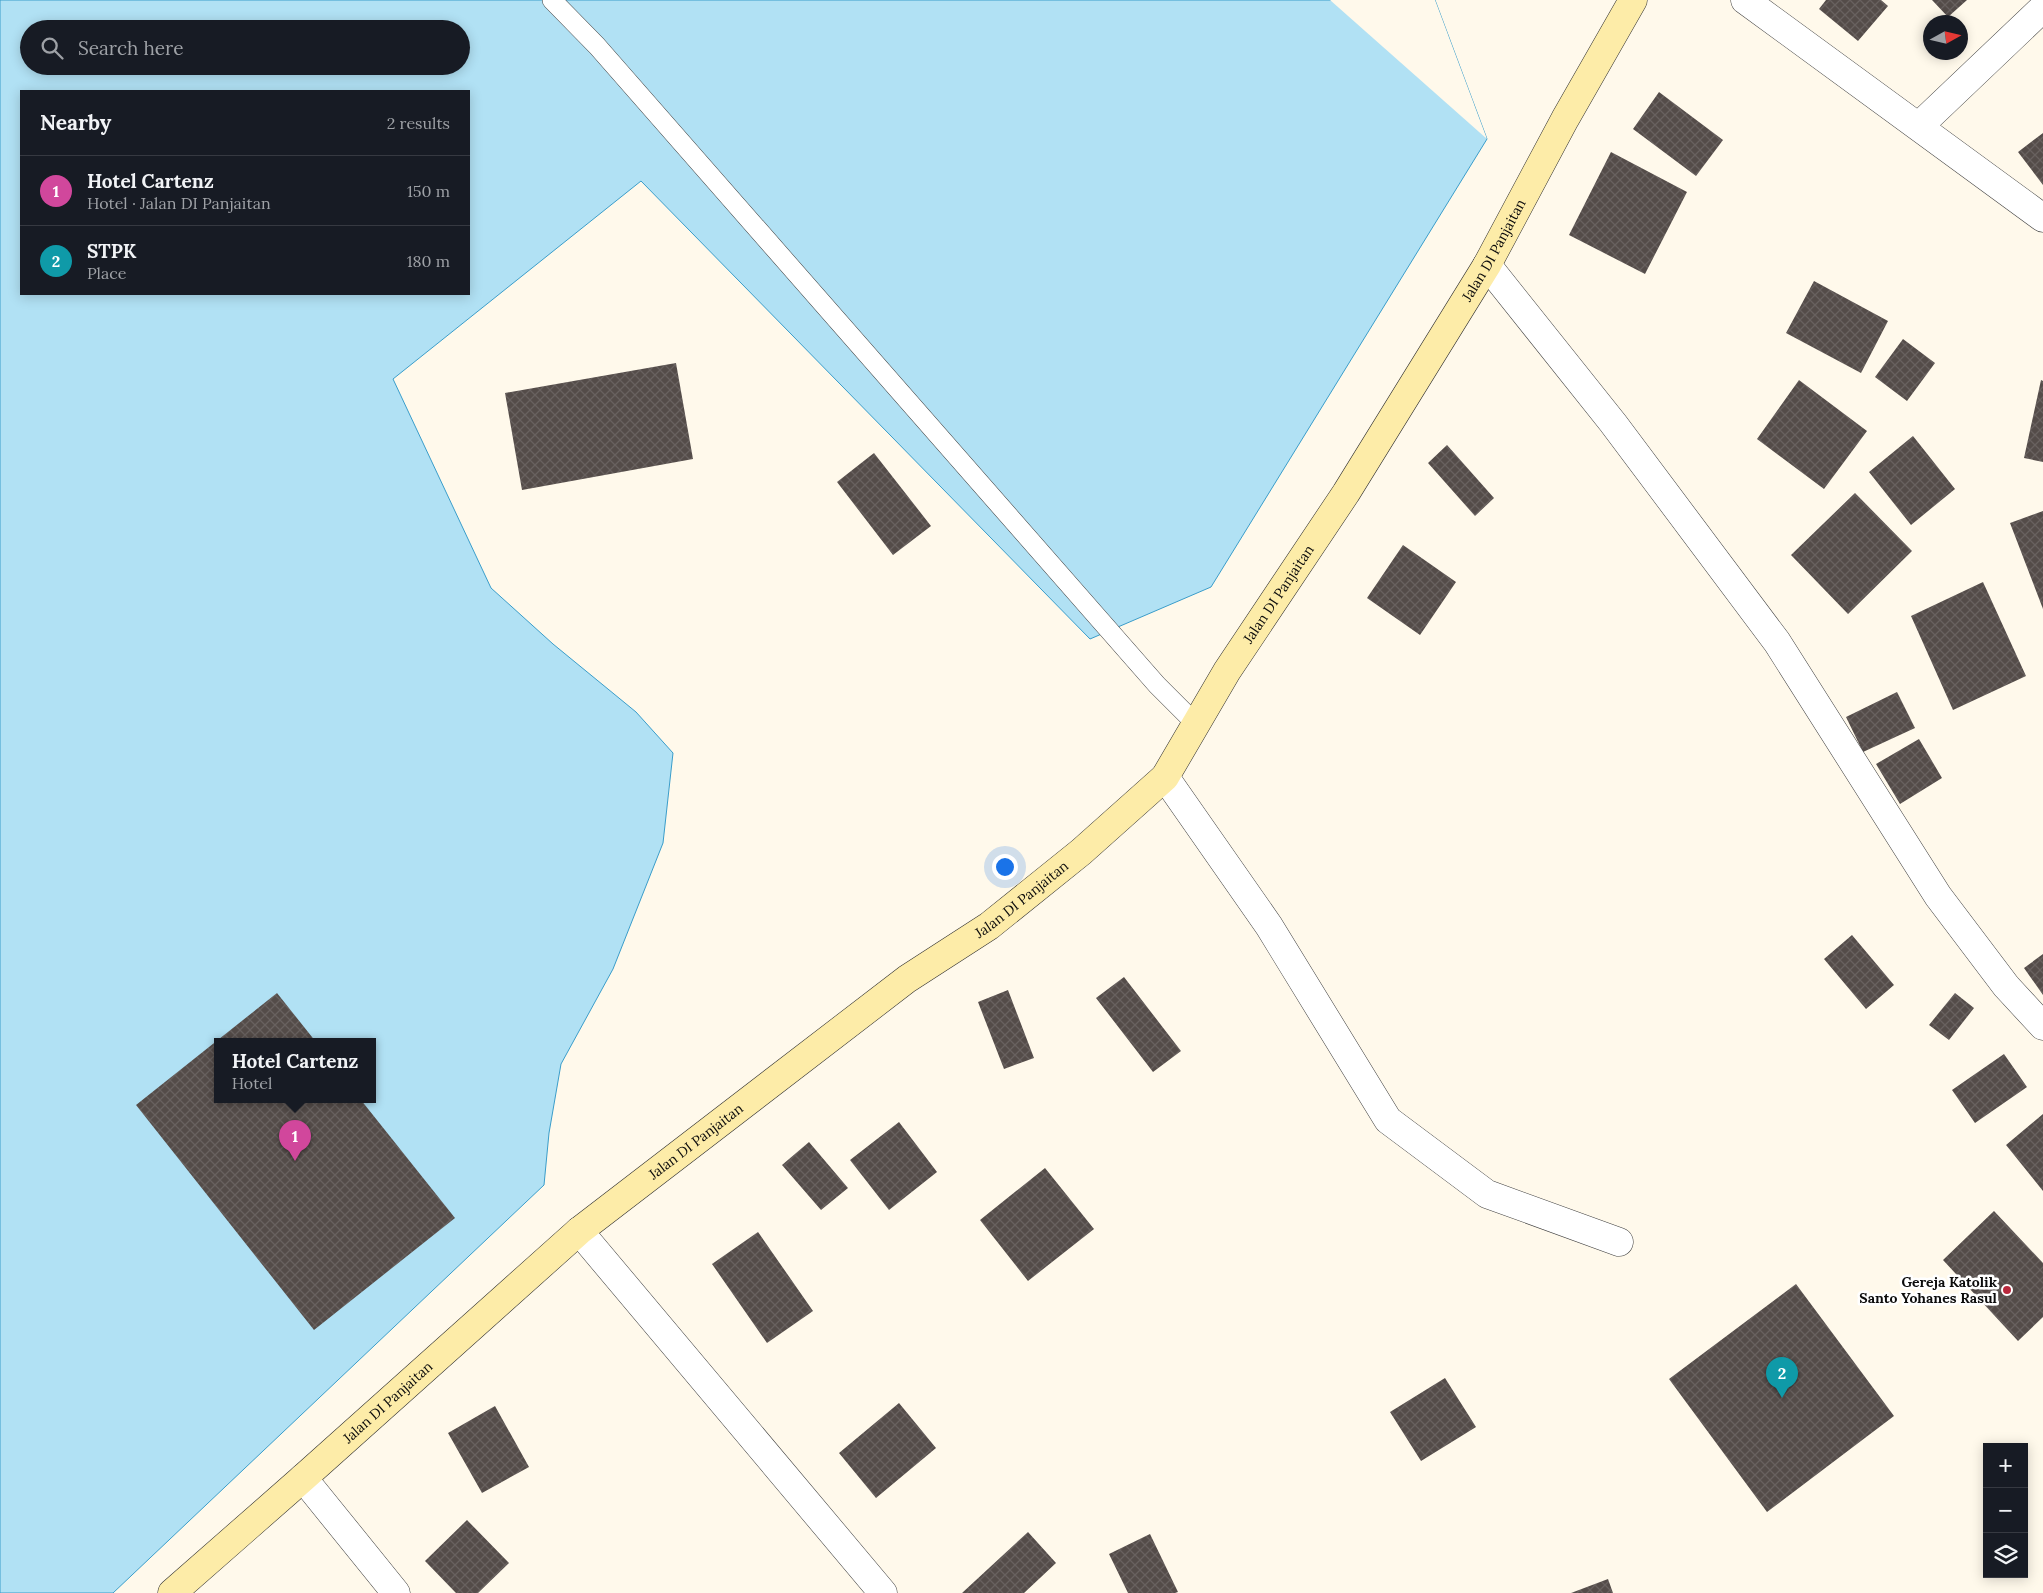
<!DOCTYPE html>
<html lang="en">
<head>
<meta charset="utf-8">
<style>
  :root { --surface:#171b24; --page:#242831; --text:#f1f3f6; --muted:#9ea1a6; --line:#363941; --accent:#8c9099 }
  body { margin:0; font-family:Lora,serif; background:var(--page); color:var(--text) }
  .controls { position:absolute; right:15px; bottom:15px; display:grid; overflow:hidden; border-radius:0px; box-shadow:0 2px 12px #0003 }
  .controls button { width:45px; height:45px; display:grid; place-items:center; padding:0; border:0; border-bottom:1px solid var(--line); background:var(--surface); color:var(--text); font:25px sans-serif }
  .compass { position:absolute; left:1923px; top:15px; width:45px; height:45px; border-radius:50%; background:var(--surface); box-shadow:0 2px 12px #0003; rotate:82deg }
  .you { position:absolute; left:1004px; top:866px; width:18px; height:18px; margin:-12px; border:4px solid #fff; border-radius:50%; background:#1a73e8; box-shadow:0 0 0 8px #1a73e833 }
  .badge { display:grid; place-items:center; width:32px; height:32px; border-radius:50%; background:var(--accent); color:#fff; font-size:16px; font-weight:700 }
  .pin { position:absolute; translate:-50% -41px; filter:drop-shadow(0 1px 2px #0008) }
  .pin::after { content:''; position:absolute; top:26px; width:18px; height:15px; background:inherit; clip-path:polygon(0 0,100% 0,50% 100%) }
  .popup { position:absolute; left:214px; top:1038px; width:162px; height:65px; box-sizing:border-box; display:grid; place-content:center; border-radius:0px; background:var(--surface); filter:drop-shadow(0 1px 4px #0005); font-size:16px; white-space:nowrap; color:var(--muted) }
  .popup b { font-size:19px; color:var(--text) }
  .popup::after { content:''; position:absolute; left:50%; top:100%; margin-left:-10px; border:10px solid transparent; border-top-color:var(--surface) }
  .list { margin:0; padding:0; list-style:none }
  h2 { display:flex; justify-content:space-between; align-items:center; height:65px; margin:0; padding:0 20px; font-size:21px }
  h2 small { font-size:16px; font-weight:400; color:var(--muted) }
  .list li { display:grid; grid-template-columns:32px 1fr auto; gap:15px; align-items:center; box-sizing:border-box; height:70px; padding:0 20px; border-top:1px solid var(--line) }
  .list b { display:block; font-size:19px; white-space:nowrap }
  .list p { margin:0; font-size:16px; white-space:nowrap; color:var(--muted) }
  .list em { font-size:16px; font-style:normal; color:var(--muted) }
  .icon { flex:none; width:28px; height:28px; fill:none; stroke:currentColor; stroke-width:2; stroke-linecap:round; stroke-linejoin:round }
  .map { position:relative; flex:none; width:2043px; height:1593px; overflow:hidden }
  .search { position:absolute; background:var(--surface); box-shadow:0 2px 12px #0003; left:20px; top:20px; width:450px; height:55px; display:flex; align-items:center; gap:12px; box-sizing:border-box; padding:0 18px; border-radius:28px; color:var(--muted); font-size:19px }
  .panel { position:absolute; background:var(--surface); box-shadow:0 2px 12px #0003; left:20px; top:90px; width:450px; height:205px; border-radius:0px }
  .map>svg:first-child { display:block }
</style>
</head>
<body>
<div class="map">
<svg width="2043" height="1593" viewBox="0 0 2043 1593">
  <defs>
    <pattern id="building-cross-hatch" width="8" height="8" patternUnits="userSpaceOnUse" patternTransform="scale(1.25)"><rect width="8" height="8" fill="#544c49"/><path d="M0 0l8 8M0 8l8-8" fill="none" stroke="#68615f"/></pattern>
  </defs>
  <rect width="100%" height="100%" fill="#fff9eb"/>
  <path fill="#b1e1f4" stroke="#3a9dca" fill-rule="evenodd" d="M0,0H1435L1487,139L1211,587L1090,639L641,181L393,379L491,588L553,644L636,712L673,753L663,843L613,969L561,1064L549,1133L544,1185L113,1593H0ZM29,29H461V66H29ZM21,91H469V294H21ZM218,1042H372V1100H218Z"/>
  <path fill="#fff9eb" d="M1330,0H1435L1487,139Z"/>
  <path fill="url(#building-cross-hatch)" d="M1826,0H1881L1888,6L1858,41L1819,9Z
    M1932,0H1967L1948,17Z
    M1659,92L1723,140L1696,176L1633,129Z
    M2043,133V185L2018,152Z
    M1611,152L1687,192L1645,274L1569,235Z
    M1814,281L1888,321L1861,373L1786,333Z
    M1903,339L1935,363L1907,401L1875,377Z
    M676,363L693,459L522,490L505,393Z
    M1799,380L1867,431L1824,489L1757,439Z
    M2041,380L2043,381V462L2024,458Z
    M1913,436L1955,489L1911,525L1869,472Z
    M1447,445L1494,498L1475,516L1428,463Z
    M874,453L931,526L893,555L837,482Z
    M1855,493L1912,551L1848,614L1791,555Z
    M2043,511V609L2010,523Z
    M1403,545L1456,582L1420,635L1367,598Z
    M1983,582L2026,676L1953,710L1911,616Z
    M1897,692L1915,728L1863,752L1846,717Z
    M1919,739L1942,778L1900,804L1876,764Z
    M1852,935L1894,985L1866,1009L1824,959Z
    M2043,954V995L2024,968Z
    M1124,977L1181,1051L1153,1072L1096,998Z
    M1008,990L1034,1058L1004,1069L978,1002Z
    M277,993L316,1042H218V1100H361L455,1218L314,1330L136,1105Z
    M1955,993L1974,1008L1949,1040L1929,1025Z
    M2004,1054L2027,1087L1975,1123L1952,1090Z
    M2043,1114V1191L2006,1145Z
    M899,1122L937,1172L889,1210L850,1160Z
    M809,1142L848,1188L821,1210L782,1165Z
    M1045,1168L1094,1229L1028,1281L980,1220Z
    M1994,1211L2043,1263V1317L2018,1341L1943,1260Z
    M758,1232L813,1311L767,1343L712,1264Z
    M1796,1284L1894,1416L1767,1512L1669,1379Z
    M1445,1378L1476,1427L1421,1461L1390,1412Z
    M899,1403L936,1448L876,1498L839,1453Z
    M495,1406L529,1467L482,1493L448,1433Z
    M467,1520L509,1563L478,1593H456L425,1561Z
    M1028,1532L1056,1563L1024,1593H962Z
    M1150,1534L1178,1592L1175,1593H1128L1109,1554Z
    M1608,1579L1613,1593H1571Z"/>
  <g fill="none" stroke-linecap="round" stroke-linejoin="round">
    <g stroke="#3f3f3f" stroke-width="20">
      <path id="service" d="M552,0L597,46L1157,685L1196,724"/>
    </g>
    <g stroke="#3f3f3f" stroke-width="29">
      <path id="minor" d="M1745,0L2043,218
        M1919,126L2043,8
        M1487,265L1613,423L1777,642L1938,896L2006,986L2043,1026
        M1165,777L1269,926L1388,1120L1487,1194L1619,1242
        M579,1231L883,1593
        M303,1478L396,1593"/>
    </g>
    <g stroke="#2e2e2e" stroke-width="29">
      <g id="secondary">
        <path id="s1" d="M172,1593L303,1478L579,1231L907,979L989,926L1081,852L1165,777L1227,671L1346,493L1487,265L1565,119L1633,0"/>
      </g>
    </g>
    <use href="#service" stroke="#fff" stroke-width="19"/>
    <use href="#minor" stroke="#fff" stroke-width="28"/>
    <use href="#secondary" stroke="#fdeca8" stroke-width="28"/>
  </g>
  <circle fill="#b8283c" stroke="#fff" stroke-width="2" cx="2007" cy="1290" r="5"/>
  <g text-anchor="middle" stroke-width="5" stroke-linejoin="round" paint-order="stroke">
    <g font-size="14" fill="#0c0c0c" stroke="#fff">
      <text dy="5" stroke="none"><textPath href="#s1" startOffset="1908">Jalan DI Panjaitan</textPath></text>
      <text dy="5" stroke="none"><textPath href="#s1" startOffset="1502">Jalan DI Panjaitan</textPath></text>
      <text dy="5" stroke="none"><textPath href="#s1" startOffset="1098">Jalan DI Panjaitan</textPath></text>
      <text dy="5" stroke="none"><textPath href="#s1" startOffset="692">Jalan DI Panjaitan</textPath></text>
      <text dy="5" stroke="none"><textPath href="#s1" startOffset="288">Jalan DI Panjaitan</textPath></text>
    </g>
    <g font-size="14" font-weight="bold" fill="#0c0c0c" stroke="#fff" text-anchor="end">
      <text x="1997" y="1287">Gereja Katolik<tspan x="1997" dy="16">Santo Yohanes Rasul</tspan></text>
    </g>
  </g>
</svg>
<div class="controls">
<button>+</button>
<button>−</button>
<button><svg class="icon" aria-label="layers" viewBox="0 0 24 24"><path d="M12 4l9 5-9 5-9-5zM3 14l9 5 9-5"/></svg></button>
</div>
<svg class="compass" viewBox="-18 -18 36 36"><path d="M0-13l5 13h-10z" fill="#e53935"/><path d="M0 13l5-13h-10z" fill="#9ea1a6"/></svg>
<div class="you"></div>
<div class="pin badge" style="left:295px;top:1161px;background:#d1479c">1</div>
<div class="popup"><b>Hotel Cartenz</b>Hotel</div>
<div class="pin badge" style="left:1782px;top:1398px;background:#0f9aa8">2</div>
<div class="search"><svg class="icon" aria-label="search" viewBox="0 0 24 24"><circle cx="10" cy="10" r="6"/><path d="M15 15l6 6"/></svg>Search here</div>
<section class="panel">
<h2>Nearby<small>2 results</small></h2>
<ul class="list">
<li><span class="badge" style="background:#d1479c">1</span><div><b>Hotel Cartenz</b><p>Hotel · Jalan DI Panjaitan</p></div><em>150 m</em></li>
<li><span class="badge" style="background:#0f9aa8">2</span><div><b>STPK</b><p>Place</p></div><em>180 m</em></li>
</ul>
</section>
</div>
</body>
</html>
